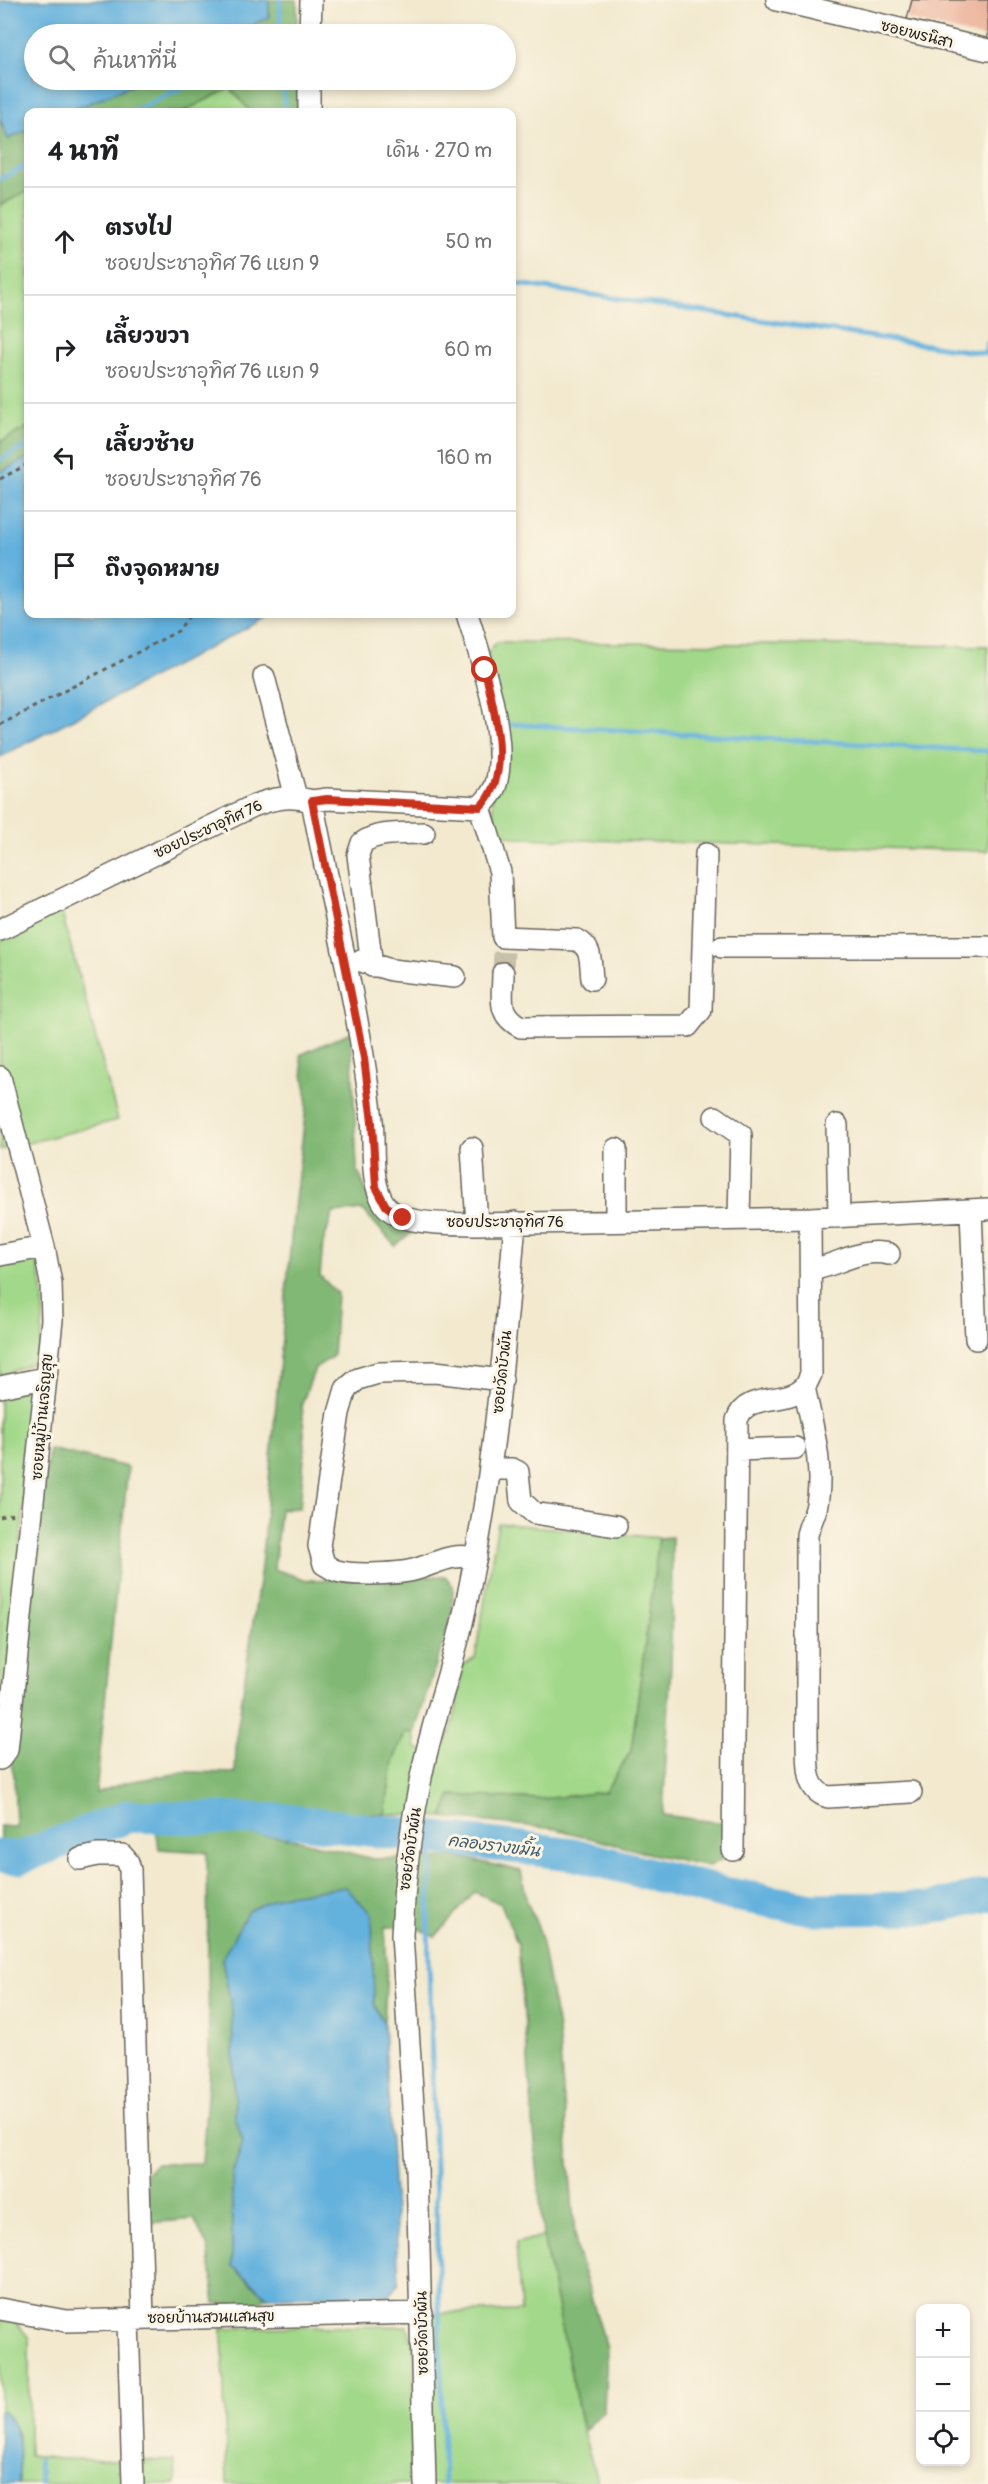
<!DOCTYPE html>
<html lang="th">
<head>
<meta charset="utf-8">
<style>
  :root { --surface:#fff; --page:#f6f6f6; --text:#202124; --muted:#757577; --line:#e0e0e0 }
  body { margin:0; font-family:Pangolin,"Playpen Sans Thai",sans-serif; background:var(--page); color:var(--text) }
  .controls { position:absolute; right:18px; bottom:18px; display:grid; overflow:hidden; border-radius:12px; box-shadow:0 3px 9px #0003 }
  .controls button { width:54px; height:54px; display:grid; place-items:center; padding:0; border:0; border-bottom:2px solid var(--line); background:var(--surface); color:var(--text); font:30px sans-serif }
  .stop { position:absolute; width:18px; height:18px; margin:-14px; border:4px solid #c8321e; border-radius:50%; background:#fff }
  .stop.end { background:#c8321e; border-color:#fff; box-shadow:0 2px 6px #0008 }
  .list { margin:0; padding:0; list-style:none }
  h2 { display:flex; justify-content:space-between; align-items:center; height:78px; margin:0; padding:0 24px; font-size:26px }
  h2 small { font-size:20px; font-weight:400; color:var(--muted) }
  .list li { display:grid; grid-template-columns:39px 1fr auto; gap:18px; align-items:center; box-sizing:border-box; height:108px; padding:0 24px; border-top:2px solid var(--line) }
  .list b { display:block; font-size:22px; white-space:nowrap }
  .list p { margin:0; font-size:20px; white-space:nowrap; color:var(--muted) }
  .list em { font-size:20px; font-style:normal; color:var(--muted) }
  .icon { flex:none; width:33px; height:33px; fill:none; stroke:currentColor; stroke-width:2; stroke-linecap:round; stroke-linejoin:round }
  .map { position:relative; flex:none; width:988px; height:2484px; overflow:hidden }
  .search { position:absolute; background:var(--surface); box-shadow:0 3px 9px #0003; left:24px; top:24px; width:492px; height:66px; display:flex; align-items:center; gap:15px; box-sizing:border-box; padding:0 21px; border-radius:33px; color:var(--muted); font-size:22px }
  .panel { position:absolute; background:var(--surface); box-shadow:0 3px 9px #0003; left:24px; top:108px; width:492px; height:510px; border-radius:12px }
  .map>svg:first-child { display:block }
</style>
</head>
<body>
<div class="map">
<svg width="988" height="2484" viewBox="0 0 988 2484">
  <rect width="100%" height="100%" fill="#fcf5e5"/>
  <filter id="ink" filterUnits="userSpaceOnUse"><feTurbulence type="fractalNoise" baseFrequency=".0167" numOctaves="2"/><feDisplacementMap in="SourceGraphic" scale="12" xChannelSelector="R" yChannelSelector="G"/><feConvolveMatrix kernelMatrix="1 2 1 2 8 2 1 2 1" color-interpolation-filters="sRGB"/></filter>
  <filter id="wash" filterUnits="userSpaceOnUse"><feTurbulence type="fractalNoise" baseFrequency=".008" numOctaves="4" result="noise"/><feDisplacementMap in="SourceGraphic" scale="24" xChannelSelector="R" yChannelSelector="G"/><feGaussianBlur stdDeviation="1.35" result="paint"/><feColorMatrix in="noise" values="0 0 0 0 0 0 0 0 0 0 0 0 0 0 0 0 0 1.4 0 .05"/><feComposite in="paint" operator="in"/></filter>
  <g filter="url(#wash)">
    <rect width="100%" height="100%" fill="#f2e9cf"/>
    <path fill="#a2d889" stroke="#5f7a52" stroke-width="1.5" d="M230,88L251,112H182Z
      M28,191V427L0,442V205Z
      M497,642L988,646V851L517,838L494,832L488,652Z
      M61,910L118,1120L0,1150V941Z
      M35,1254C47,1295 44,1320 38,1361L0,1376V1262Z
      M36,1390L0,1740V1393Z
      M498,1523L659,1538L631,1751L605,1792L541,1799L451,1795L443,1817L385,1814L393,1761L406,1732L414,1733L416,1748L434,1755C457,1740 458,1691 463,1665L475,1658Z
      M543,2236L583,2432L598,2484H427L430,2313L521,2311L516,2243Z
      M0,2320L15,2321L29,2338V2455L60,2459L175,2461L176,2484H19V2434L4,2411H0Z
      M407,2326L415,2349L410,2484H227L222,2328Z"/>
    <path fill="#81b875" stroke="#4e6a48" stroke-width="1.5" d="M269,0H297V34H234L269,17Z
      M143,80H297L298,112H251L230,88L182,112H69Z
      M0,119L8,139L28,130V191L0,205Z
      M28,427V458L0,473V442Z
      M351,1032L357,1169L369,1197L394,1225L415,1230L395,1246L363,1210L333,1213L323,1243L320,1276L337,1293L333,1356L315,1368L302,1404L305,1447L300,1508L280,1509L274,1569L307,1580L445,1576L453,1586L452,1615L414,1733L406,1732L393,1761L385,1814L228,1813L208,1807H157L109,1812L18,1850L0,1849V1826L16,1827L14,1775L10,1760L49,1449L128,1467L96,1793L127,1782L187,1772L235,1773L237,1732L261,1567L293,1218L307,1098L300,1055Z
      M672,1537L671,1663L663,1815L722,1823L726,1857L709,1866L651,1854L556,1829L443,1817L451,1795L541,1799L605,1792L631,1751L659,1538Z
      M156,1826L290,1838L373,1859L458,1857L521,1871L527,1902L539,1929L558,2029L576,2247L607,2349L604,2410L583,2432L543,2236L518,1945L501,1904L475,1892L435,1937L415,1926L385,1927L387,1967L384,2024L374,2004L372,1971L222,1959L232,2010L235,2115L243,2143L232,2174V2266L267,2297L254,2306L215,2303L208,2248L194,2219L149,2223L146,2172L156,2164L202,2163L209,2070L207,1852L159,1849Z"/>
    <path fill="#64b1dd" stroke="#40667c" stroke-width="1.5" d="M4,0H269V17L234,34H34V80H143L69,112H28V130L8,139L0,119V2Z
      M28,457V614H274L0,757V472Z
      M345,1887L372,1914L374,2004L384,2024L399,2282L390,2295L267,2297L251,2281L232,2266V2174L243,2142L235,2116L232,2010L222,1959L248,1911L279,1896Z
      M0,2411H4C25,2434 19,2455 19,2484H0Z"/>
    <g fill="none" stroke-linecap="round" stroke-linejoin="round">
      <path stroke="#64b1dd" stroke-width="5" d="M280,34V0
        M283,80L285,112
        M132,112L197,80
        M0,179L28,165
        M512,283L988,354
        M985,353L988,343
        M0,460L28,445
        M509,724L988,751
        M433,1837L428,1924L444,2484
        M39,2460L40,2484"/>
      <path stroke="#64b1dd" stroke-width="33" d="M0,1856L19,1858L129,1816L285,1820L573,1854L723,1893L813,1909L931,1908L988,1895"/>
    </g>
    <g id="blocks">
      <path fill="#e9a78f" d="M912,0H988V39L907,19Z"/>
    </g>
  </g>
  <g filter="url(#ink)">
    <use href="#blocks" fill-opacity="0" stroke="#67645b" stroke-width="1.5"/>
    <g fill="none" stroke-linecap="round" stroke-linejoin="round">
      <path stroke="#c7c0ab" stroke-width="21" stroke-dasharray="21 10" stroke-linecap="butt" d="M503,973L504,951"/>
      <g stroke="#67645b" stroke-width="24">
        <path id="minor" d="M777,0L988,50
          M310,34L311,0
          M309,80V112
          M264,677L296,797
          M312,801L327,799L480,807C488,799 495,791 497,780C507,733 481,658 467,614
          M480,807L500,872L503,937L577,940C593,948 590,963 592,979
          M0,930L253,806C274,798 290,795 312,801C332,907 360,1012 372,1120C375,1147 369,1182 385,1205C402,1227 452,1223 477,1224L810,1218L988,1209
          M722,947H988
          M361,961L391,970L455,977
          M372,966L358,855L362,843C378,831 404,834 424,833
          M503,973C503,998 496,1014 521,1027L688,1026L701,1010L706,854
          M0,1077L44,1247L51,1283L52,1320L7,1750L0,1759
          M715,1117L741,1135L739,1219
          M837,1125L839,1217
          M472,1148L477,1224
          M616,1149V1221
          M971,1210L976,1339
          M0,1255L44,1247
          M811,1270C839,1265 860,1247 889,1254
          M0,1387L45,1378
          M804,1387C812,1425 825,1469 816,1509C813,1518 809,1526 807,1535V1742C808,1763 804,1790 828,1797L911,1792
          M737,1450L795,1448
          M492,1469H512L518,1472L521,1501L534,1513L616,1526
          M476,1558C450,1553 440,1562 417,1569C402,1574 352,1576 337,1571C332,1570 328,1566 324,1564L319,1546L339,1413L346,1389L358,1379L378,1373L435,1372L502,1380
          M733,1850L737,1420C746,1391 785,1406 804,1387C807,1384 809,1378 811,1374L810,1218
          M80,1859L97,1855H122L128,1862L130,1870L143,2319
          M0,2309L66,2321L422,2313
          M128,2319L133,2484
          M425,2484L417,2168L402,1935C404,1879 411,1823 423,1768C434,1716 453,1666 464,1614C493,1483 504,1356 515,1222"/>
      </g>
      <path stroke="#67645b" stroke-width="3" stroke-dasharray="4.5 4.5" stroke-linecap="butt" d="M0,479L28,464
        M0,725L178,631L189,616L195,614
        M0,1517L14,1514"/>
      <use href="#minor" stroke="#fff" stroke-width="21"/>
    </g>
  </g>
  <g fill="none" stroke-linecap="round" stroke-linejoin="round" filter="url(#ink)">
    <path stroke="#c8321e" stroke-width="8" d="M403,1218L386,1206L376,1187L372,1122L364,1058L312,801L327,799L480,807C514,773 494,712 485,670"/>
  </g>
  <g text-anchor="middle" stroke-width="6" stroke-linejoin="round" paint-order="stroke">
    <g font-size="15" fill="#1c1c1c" stroke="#fcf5e5">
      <text transform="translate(917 34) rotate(14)" y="5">ซอยพรนิสา</text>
      <text transform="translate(208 829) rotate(-25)" y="5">ซอยประชาอุทิศ 76</text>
      <text x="505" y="1227">ซอยประชาอุทิศ 76</text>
      <text transform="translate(502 1372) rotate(-84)" y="5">ซอยวัดบัวผัน</text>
      <text transform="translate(42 1417) rotate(-85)" y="5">ซอยหมู่บ้านเจริญสุข</text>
      <text transform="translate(410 1849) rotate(-82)" y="5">ซอยวัดบัวผัน</text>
      <text transform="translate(211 2317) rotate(-1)" y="5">ซอยบ้านสวนแสนสุข</text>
      <text transform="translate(422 2333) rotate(-91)" y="5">ซอยวัดบัวผัน</text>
    </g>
    <g font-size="16" font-style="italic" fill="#395869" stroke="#fcf5e5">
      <text transform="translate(494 1845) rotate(7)" y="6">คลองรางขมิ้น</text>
    </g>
  </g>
</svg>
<div class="controls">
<button>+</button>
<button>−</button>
<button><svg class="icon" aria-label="locate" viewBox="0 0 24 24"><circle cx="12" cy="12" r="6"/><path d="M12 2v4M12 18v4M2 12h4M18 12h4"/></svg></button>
</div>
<div class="stop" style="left:485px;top:670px"></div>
<div class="stop end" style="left:403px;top:1218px"></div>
<div class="search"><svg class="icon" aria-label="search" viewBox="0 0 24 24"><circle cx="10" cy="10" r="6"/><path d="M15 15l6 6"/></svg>ค้นหาที่นี่</div>
<section class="panel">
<h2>4 นาที<small>เดิน · 270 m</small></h2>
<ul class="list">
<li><svg class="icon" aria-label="ahead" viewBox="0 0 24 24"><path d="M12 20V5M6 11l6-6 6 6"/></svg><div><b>ตรงไป</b><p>ซอยประชาอุทิศ 76 แยก 9</p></div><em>50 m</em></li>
<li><svg class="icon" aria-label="right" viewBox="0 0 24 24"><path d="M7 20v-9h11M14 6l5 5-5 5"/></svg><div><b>เลี้ยวขวา</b><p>ซอยประชาอุทิศ 76 แยก 9</p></div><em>60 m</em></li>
<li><svg class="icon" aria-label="left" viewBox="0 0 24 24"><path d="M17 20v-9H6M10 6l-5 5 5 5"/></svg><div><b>เลี้ยวซ้าย</b><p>ซอยประชาอุทิศ 76</p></div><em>160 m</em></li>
<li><svg class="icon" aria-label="arrive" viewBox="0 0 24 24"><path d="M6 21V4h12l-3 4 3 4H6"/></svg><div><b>ถึงจุดหมาย</b></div></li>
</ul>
</section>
</div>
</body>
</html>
